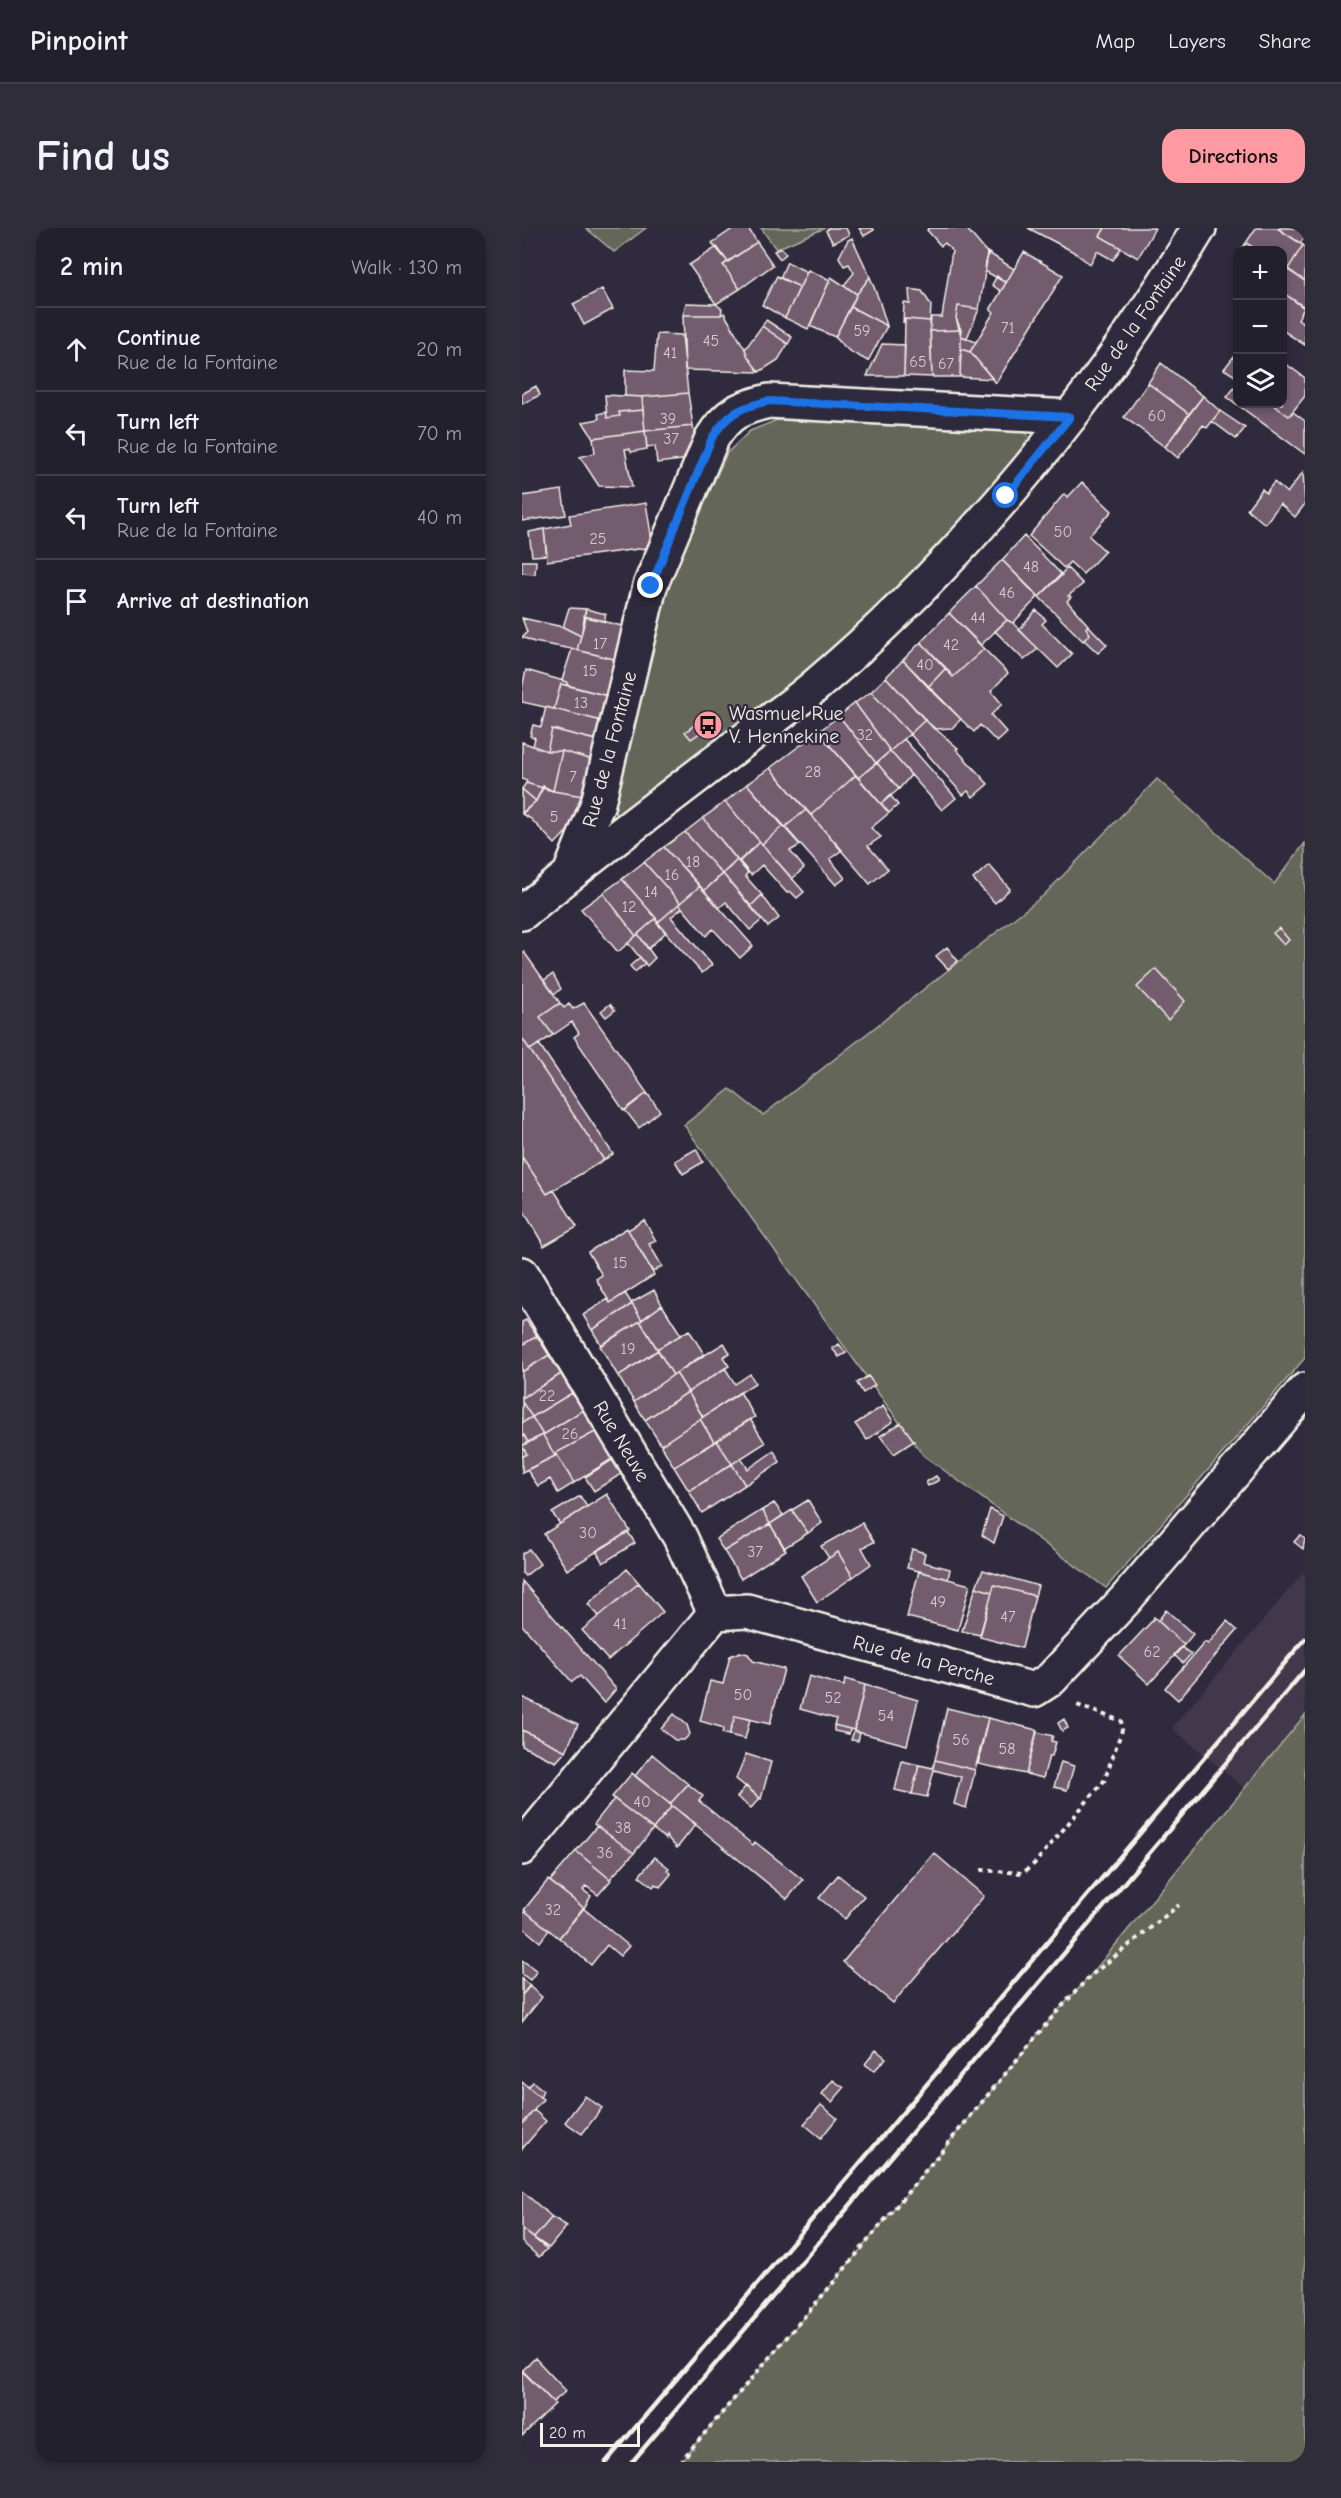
<!DOCTYPE html>
<html lang="en">
<head>
<meta charset="utf-8">
<style>
  :root { --surface:#23202e; --page:#2f2d3a; --text:#f1f3f6; --muted:#a3a3aa; --line:#403e4a; --accent:#ff9aa2 }
  body { margin:0; font-family:"Comic Neue",sans-serif; background:var(--page); color:var(--text) }
  .controls { position:absolute; right:18px; top:18px; display:grid; overflow:hidden; border-radius:12px; box-shadow:0 3px 9px #0003 }
  .controls button { width:54px; height:54px; display:grid; place-items:center; padding:0; border:0; border-bottom:2px solid var(--line); background:var(--surface); color:var(--text); font:30px sans-serif }
  .scale { position:absolute; left:18px; bottom:15px; width:100px; box-sizing:border-box; padding-left:6px; border:3px solid #f4f1e8; border-top:0; font-size:16px; line-height:21px; white-space:nowrap; color:#f4f1e8; -webkit-text-stroke:4px #2f2a3d; paint-order:stroke }
  .stop { position:absolute; width:18px; height:18px; margin:-14px; border:4px solid #1a73e8; border-radius:50%; background:#fff }
  .stop.end { background:#1a73e8; border-color:#fff; box-shadow:0 2px 6px #0008 }
  .list { margin:0; padding:0; list-style:none }
  h2 { display:flex; justify-content:space-between; align-items:center; height:78px; margin:0; padding:0 24px; font-size:26px }
  h2 small { font-size:20px; font-weight:400; color:var(--muted) }
  .list li { display:grid; grid-template-columns:39px 1fr auto; gap:18px; align-items:center; box-sizing:border-box; height:84px; padding:0 24px; border-top:2px solid var(--line) }
  .list b { display:block; font-size:22px; white-space:nowrap }
  .list p { margin:0; font-size:20px; white-space:nowrap; color:var(--muted) }
  .list em { font-size:20px; font-style:normal; color:var(--muted) }
  .icon { flex:none; width:33px; height:33px; fill:none; stroke:currentColor; stroke-width:2; stroke-linecap:round; stroke-linejoin:round }
  .map { position:relative; flex:none; width:783px; height:2234px; overflow:hidden; border-radius:18px }
  header { display:flex; align-items:center; gap:36px; box-sizing:border-box; height:84px; padding:0 30px; background:var(--surface); border-bottom:2px solid var(--line) }
  header strong { font-size:28px }
  nav { display:flex; gap:33px; margin-inline-start:auto; font-size:21px }
  .intro { display:flex; align-items:center; justify-content:space-between; box-sizing:border-box; height:144px; padding:0 36px }
  h1 { margin:0; font-size:42px }
  .button { padding:15px 27px; border-radius:18px; background:var(--accent); color:#111; font-size:21px; font-weight:700 }
  main { display:flex; gap:36px; padding:0 36px }
  aside { flex:1; background:var(--surface); border-radius:18px; box-shadow:0 3px 9px #0003 }
  .map>svg:first-child { display:block }
</style>
</head>
<body>
<header>
<strong>Pinpoint</strong>
<nav><a>Map</a><a>Layers</a><a>Share</a></nav>
</header>
<div class="intro"><h1>Find us</h1><a class="button">Directions</a></div>
<main>
<aside>
<h2>2 min<small>Walk · 130 m</small></h2>
<ul class="list">
<li><svg class="icon" aria-label="ahead" viewBox="0 0 24 24"><path d="M12 20V5M6 11l6-6 6 6"/></svg><div><b>Continue</b><p>Rue de la Fontaine</p></div><em>20 m</em></li>
<li><svg class="icon" aria-label="left" viewBox="0 0 24 24"><path d="M17 20v-9H6M10 6l-5 5 5 5"/></svg><div><b>Turn left</b><p>Rue de la Fontaine</p></div><em>70 m</em></li>
<li><svg class="icon" aria-label="left" viewBox="0 0 24 24"><path d="M17 20v-9H6M10 6l-5 5 5 5"/></svg><div><b>Turn left</b><p>Rue de la Fontaine</p></div><em>40 m</em></li>
<li><svg class="icon" aria-label="arrive" viewBox="0 0 24 24"><path d="M6 21V4h12l-3 4 3 4H6"/></svg><div><b>Arrive at destination</b></div></li>
</ul>
</aside>
<div class="map">
<svg width="783" height="2234" viewBox="0 0 783 2234">
  <rect width="100%" height="100%" fill="#2f2a3d"/>
  <filter id="ink" filterUnits="userSpaceOnUse"><feTurbulence type="fractalNoise" baseFrequency=".0167" numOctaves="2"/><feDisplacementMap in="SourceGraphic" scale="12" xChannelSelector="R" yChannelSelector="G"/><feConvolveMatrix kernelMatrix="1 2 1 2 8 2 1 2 1" color-interpolation-filters="sRGB"/></filter>
  <g filter="url(#ink)">
    <path fill="#43394c" d="M783,1343V1487L722,1560L650,1500Z"/>
    <path fill="#646658" stroke="#acaca0" stroke-width="1.5" d="M64,0H124L92,24Z
      M239,0H303L254,21Z
      M255,192L499,201L511,213L474,257L355,384L275,457L99,590L85,578L146,356L205,225L228,203Z
      M635,551L752,656L783,615V1130L584,1360L401,1227L162,897L208,861L241,887L522,667Z
      M783,1487V2234H158L306,2061L531,1788L567,1749Z"/>
    <path fill="#735c6e" stroke="#f4f1e8" stroke-width="1.5" d="M212,0H226L235,14L206,34L190,15Z
      M306,0H324L327,7L311,15L304,3Z
      M337,0H351L352,2L342,8Z
      M407,0H444L466,26L457,81L436,78L434,90L439,102L408,103L409,89H420L430,23L423,15L419,18L405,2Z
      M506,0H583L578,8L599,20L591,32L575,23L568,36L550,23Z
      M583,0H633L616,30L578,8Z
      M734,0H755L781,17L766,41L760,38V22H736L724,15Z
      M755,0H783V9L778,15Z
      M330,10L348,49L335,66L322,57L332,45L327,36L322,38L317,29L326,12Z
      M235,14L251,37L218,61L201,37Z
      M724,15L736,22H719Z
      M781,17L783,19V53L766,41Z
      M195,19L206,34L201,37L218,61L194,76L167,37Z
      M259,20L264,26L258,31L252,23Z
      M465,24L492,41L484,55L463,43Z
      M502,24L541,47L474,155L448,124L472,84L468,82Z
      M265,34L285,44L278,59L258,50Z
      M763,40L783,53V75L781,78L760,64V42Z
      M286,42L308,52L286,101L263,90Z
      M255,48L278,59L263,90L240,77Z
      M475,48L484,55L479,63L470,57Z
      M309,49L335,66L313,109L288,98Z
      M348,49L357,72L365,98L329,79L335,66Z
      M80,61L91,81L62,97L51,76Z
      M387,61L400,63L409,77L408,93L383,91L381,95L382,75L388,76Z
      M760,64L782,80L776,91L783,96V117L760,102Z
      M164,75L194,76L200,81L199,87H161Z
      M436,78L457,81L445,110L439,108L434,90Z
      M329,79L365,98L346,133L327,123L313,109Z
      M202,85L223,121L226,129L237,144L163,142L161,87H199Z
      M383,91L408,93L410,149L382,148Z
      M244,92L270,109L266,116L240,98Z
      M240,98L266,116L256,132L237,144L226,129L223,121Z
      M439,102L438,149H410L408,103Z
      M135,106L160,107L166,165L120,169L103,168V142L132,143Z
      M439,108L454,114L448,124L439,121Z
      M360,116L383,117L382,148H345Z
      M439,121L448,124L471,151L438,149Z
      M716,123V150L702,141Z
      M760,133L783,150V168L767,188L750,176H760Z
      M639,135L681,168L667,186L626,155Z
      M626,155L667,186L643,219L602,189Z
      M716,155V176H750L767,188L771,184L783,193V226L705,169Z
      M14,158L18,167L0,176V166Z
      M166,165L171,198L123,203L120,169Z
      M83,167L120,169L121,182L97,184L98,188L85,190Z
      M681,168L698,183L685,200L681,197L656,230L643,219Z
      M121,182L123,203L71,210L61,194L77,191L76,186L84,184L85,190L98,188L97,184Z
      M698,183L723,200L714,211L690,193Z
      M171,198L176,230L135,235L133,218L125,219L123,203Z
      M123,203L125,221L109,224L108,221H103L110,259L77,258L58,229L73,225L71,210Z
      M781,244L783,276L773,289L758,276L743,296L725,281L740,261L744,265L752,254L765,265Z
      M560,254L590,283L567,308L583,323L561,346L548,334L542,340L507,308L542,266L546,269Z
      M40,262L44,287L0,293V268Z
      M124,275L131,319L25,333L22,301L49,296L47,287Z
      M22,301L25,327L10,328L7,304Z
      M502,308L540,347L517,369L480,332Z
      M480,332L516,369L491,395L485,392L454,358Z
      M0,333H14L13,346L0,345Z
      M545,340L561,356L546,368L549,369L545,373L566,397L564,400L568,406L561,413L517,369Z
      M454,358L485,392L459,417L427,385Z
      M47,380L64,381L59,408L41,399Z
      M64,381L84,386L82,393L62,388Z
      M514,382L524,392L520,396L550,426L536,440L497,402Z
      M427,385L462,421L431,449L399,414Z
      M64,389L104,399L96,432L55,422Z
      M0,390L41,399L59,408L55,422L12,414L0,409L5,404Z
      M485,392L491,395L516,421L502,432L473,403Z
      M566,397L585,417L576,425L562,412L568,406L564,400Z
      M399,414L424,440L406,459L381,432Z
      M50,421L96,432L86,468L45,457V454L40,452Z
      M462,421L486,445L469,463L480,476L469,487L485,505L475,514L458,497L452,504L406,459L424,440L431,449Z
      M381,432L439,491L430,500L412,501L364,449Z
      M4,442L45,454V457L39,456L32,481L0,474V460Z
      M364,449L403,492L388,506L349,464Z
      M39,456L86,468L80,493L32,481Z
      M349,464L388,506L368,523L333,475Z
      M333,475L368,523L354,535L317,488Z
      M24,479L80,493L74,512L30,501L25,523L11,518L13,510L8,508L11,497L19,499Z
      M317,488L354,535L336,550L296,504Z
      M181,491L186,499L169,511L163,504Z
      M403,492L436,520L434,521L466,556L451,569L446,563L441,567L388,506Z
      M30,501L77,513L71,532L40,523H25Z
      M296,504L334,547L289,587L248,540Z
      M382,511L434,570L420,582L368,523Z
      M0,514L25,523H40L31,563L4,555L5,553L0,551Z
      M40,523L71,532L61,568L31,563Z
      M368,523L389,547L377,561L355,535Z
      M355,535L377,561L359,576L336,550Z
      M248,540L284,582L263,599L225,556Z
      M334,547L367,585L349,600L359,609L346,618L366,641L348,656L289,587Z
      M4,555L21,560L14,573L0,561Z
      M225,556L261,598L240,616L203,574Z
      M21,558L31,563L61,568L73,574L33,616L9,591L0,586L14,573Z
      M0,561L14,573L0,585Z
      M368,567L376,577L367,585L359,576Z
      M203,574L238,614L217,634L181,590Z
      M284,582L320,622L308,631L323,650L314,657L263,599Z
      M181,590L215,632L200,646L163,604Z
      M261,598L278,617L268,623L282,640L270,651L240,616Z
      M163,604L200,646L182,663L142,619Z
      M238,614L282,664L275,670L268,663L265,665L240,637L229,647L217,633Z
      M142,619L178,658L158,675L122,634Z
      M215,632L226,645L223,648L240,667L229,678L201,646Z
      M122,634L158,675L135,695L134,690L100,651Z
      M467,637L488,661L473,675L451,651Z
      M201,646L240,692L228,702L204,674L197,680L182,663Z
      M100,651L134,690L114,708L81,665Z
      M178,658L231,718L218,730L191,701L184,708L157,676Z
      M81,665L114,708L96,724L59,681Z
      M240,667L257,690L246,699L229,678Z
      M157,676L160,680L149,689L190,737L180,745L135,695Z
      M133,691L144,704L126,721L116,706Z
      M757,700L767,712L762,717L751,705Z
      M116,706L133,730L125,738L106,715Z
      M425,719L436,733L426,741L414,728Z
      M2,724L38,775L18,789L31,807L8,822L0,810V725Z
      M118,729L123,735L113,744L108,738Z
      M634,741L663,773L646,792L615,759Z
      M31,746L39,761L32,766L22,752Z
      M38,775L42,780L47,776L51,781L62,775L125,865L102,883L52,809L57,805L50,794L31,807L18,789Z
      M88,776L93,782L84,789L79,783Z
      M0,810L82,932L25,966L0,929Z
      M17,816L53,869L91,926L82,932L8,822Z
      M125,865L138,883L117,900L103,882Z
      M174,921L181,934L161,946L153,933Z
      M0,929L25,966L32,962L55,999L22,1018L0,980Z
      M122,992L134,1013L127,1016L140,1038L131,1044L106,1002Z
      M105,1000L132,1047L88,1075L74,1051L80,1047L66,1024Z
      M132,1062L140,1077L120,1092L109,1075Z
      M103,1065L110,1076L70,1102L61,1087L86,1071L88,1075Z
      M110,1076L120,1092L79,1117L70,1102Z
      M140,1077L159,1107L135,1121L118,1093Z
      M4,1092L15,1108L0,1117V1094Z
      M118,1093L136,1122L96,1148L78,1118Z
      M167,1102L182,1126L151,1147L135,1121Z
      M15,1108L27,1127L0,1144V1117Z
      M202,1115L208,1125L201,1129L207,1138L166,1164L154,1145Z
      M317,1116L324,1125L317,1129L310,1120Z
      M136,1122L151,1147L112,1174L96,1148Z
      M27,1127L39,1146L0,1170V1144Z
      M203,1140L213,1156L228,1146L233,1155L181,1189L166,1164Z
      M154,1145L166,1164L123,1192L112,1174Z
      M39,1146L50,1165L10,1189L0,1174V1170Z
      M346,1148L353,1157L341,1165L335,1155Z
      M166,1164L181,1189L139,1217L123,1192Z
      M218,1164L233,1189L192,1214L178,1191Z
      M50,1165L61,1182L21,1207L10,1189Z
      M0,1174L10,1189L0,1195Z
      M361,1178L371,1193L345,1212L333,1196Z
      M61,1182L75,1203L34,1225L33,1228L21,1207Z
      M10,1189L21,1207L6,1214L2,1207L0,1209V1195Z
      M178,1191L192,1214L152,1239L139,1217Z
      M228,1191L243,1215L210,1236L195,1213Z
      M379,1195L392,1213L372,1226L358,1208Z
      M75,1203L93,1229L52,1255L34,1225Z
      M2,1207L6,1214L0,1218L5,1226L0,1229V1209Z
      M21,1207L33,1228L0,1244V1229L5,1226L0,1218Z
      M195,1213L210,1236L167,1263L152,1239Z
      M252,1223L258,1234L223,1257L210,1236L219,1230L226,1241Z
      M35,1227L52,1255L36,1265L28,1251L16,1258L5,1242Z
      M90,1232L99,1246L72,1263L63,1249Z
      M210,1236L223,1257L180,1285L167,1263Z
      M414,1248L417,1252L406,1258L404,1254Z
      M85,1266L108,1303L45,1342L22,1306Z
      M58,1268L65,1279L38,1296L30,1285Z
      M286,1272L300,1295L286,1305L270,1282Z
      M252,1275L261,1287L248,1296L240,1282Z
      M468,1281L481,1288L472,1315L460,1307Z
      M240,1282L248,1296L202,1323L194,1311Z
      M270,1282L286,1305L262,1320L248,1296Z
      M340,1295L352,1314L340,1320L349,1336L331,1349L316,1324L307,1330L299,1318Z
      M248,1296L264,1322L219,1351L202,1323Z
      M106,1304L113,1315L81,1335L74,1323Z
      M778,1307L783,1311L781,1321L772,1314Z
      M7,1321L18,1336L3,1348L0,1345V1326Z
      M390,1321L403,1325L401,1334L428,1341L426,1351L385,1340Z
      M316,1324L331,1349L295,1374L279,1348Z
      M105,1341L117,1355L77,1388L66,1376Z
      M461,1342L516,1358L513,1368L472,1357L470,1364L454,1359Z
      M397,1343L448,1357L436,1402L385,1389Z
      M0,1353L94,1461L82,1475L58,1448L50,1454L0,1397Z
      M117,1355L141,1384L86,1432L60,1402Z
      M472,1357L513,1368L500,1420L458,1409Z
      M454,1359L470,1364L458,1407L440,1403Z
      M644,1382L671,1406L662,1417L636,1393Z
      M632,1389L662,1417L627,1456L597,1428L630,1393Z
      M705,1393L715,1402L656,1472L643,1460L683,1414L686,1416Z
      M659,1419L669,1426L661,1435L652,1427Z
      M218,1424L226,1426L231,1433L262,1441L248,1496L213,1488L207,1507L200,1505L202,1500L178,1493L188,1453L201,1456L208,1428Z
      M287,1448L322,1458L323,1451L343,1457L332,1502L312,1497L314,1491L278,1481Z
      M343,1457L396,1472L385,1517L332,1503Z
      M0,1469L56,1496L44,1523L0,1502Z
      M425,1480L466,1490L453,1542L413,1532Z
      M152,1486L165,1497L168,1506L162,1512H153L139,1501Z
      M213,1488L228,1491L223,1511L207,1507Z
      M466,1490L515,1502L504,1546L456,1536Z
      M542,1491L546,1500L540,1503L536,1495Z
      M312,1497L328,1501L327,1506L312,1503Z
      M0,1502L44,1523L34,1534L0,1518Z
      M332,1503L338,1505L336,1513L329,1512Z
      M515,1504L531,1508L529,1513L534,1514L530,1528H527L521,1550L504,1546Z
      M130,1526L166,1556L148,1576L113,1548Z
      M224,1526L249,1534L239,1571L214,1551Z
      M413,1532L453,1542L444,1580L432,1576L439,1549L412,1542L405,1569L390,1566L397,1537L411,1540Z
      M380,1533L397,1537L390,1566L373,1562Z
      M539,1534L552,1538L545,1562L532,1559Z
      M110,1545L150,1578L131,1601L90,1569Z
      M166,1556L181,1568L177,1573L231,1617L233,1614L281,1652L265,1671L148,1576Z
      M224,1558L238,1570L229,1580L215,1569Z
      M92,1571L131,1601L112,1625L72,1596Z
      M150,1578L174,1596L155,1620L144,1608V1611L131,1601Z
      M75,1598L112,1625L88,1651L54,1623Z
      M54,1623L89,1652L76,1667L64,1658L61,1662L69,1668L62,1680L28,1653Z
      M412,1625L462,1668L371,1775L321,1734Z
      M133,1629L147,1640L145,1642L149,1646L138,1659L133,1656L131,1659L117,1648Z
      M316,1647L342,1668L323,1691L297,1670Z
      M26,1652L62,1680L37,1710L2,1682Z
      M61,1680L107,1718L98,1728L85,1717L69,1737L37,1710Z
      M3,1683L27,1702L18,1714L0,1699V1687Z
      M0,1732L15,1743L8,1752L0,1746Z
      M0,1751L8,1758L0,1767Z
      M7,1758L20,1769L0,1794V1767Z
      M354,1822L364,1830L352,1843L343,1836Z
      M311,1852L322,1860L310,1874L300,1866Z
      M0,1854L21,1871L0,1897Z
      M11,1854L21,1862L18,1869L6,1859Z
      M63,1868L80,1880L60,1906L43,1894Z
      M299,1877L315,1890L299,1910L282,1896Z
      M12,1882L24,1893L0,1921V1897Z
      M0,1963L30,1989L12,2010L0,2001Z
      M30,1989L45,1998L27,2020L12,2010Z
      M0,2001L25,2021L17,2029L0,2014Z
      M13,2130L44,2163L31,2174L0,2143Z
      M0,2142L33,2176L0,2208Z"/>
    <g fill="none" stroke-linecap="round" stroke-linejoin="round">
      <g stroke="#f4f1e8" stroke-width="38">
        <path id="minor" d="M49,643L76,575L128,358L190,210C206,185 217,180 247,173L548,189
          M0,685C68,629 138,576 208,523C236,501 266,481 293,458C445,329 574,170 677,0
          M0,1046L158,1309L193,1385
          M0,1620L193,1385L225,1383L512,1462L529,1451L604,1371L783,1162"/>
      </g>
      <path stroke="#f4f1e8" stroke-width="4" stroke-dasharray="4.5 4.5" stroke-linecap="butt" d="M459,1642L501,1645L513,1635L582,1553L600,1502L599,1493L552,1476
        M158,2234L306,2061L531,1788L567,1749L657,1677"/>
      <use href="#minor" stroke="#2f2a3d" stroke-width="33"/>
      <path stroke="#f4f1e8" stroke-width="4.5" d="M84,2234L783,1411
        M110,2234L783,1442"/>
    </g>
  </g>
  <g fill="none" stroke-linecap="round" stroke-linejoin="round" filter="url(#ink)">
    <path stroke="#1a73e8" stroke-width="8" d="M129,358L190,210C206,185 217,180 246,173L548,189L484,268"/>
  </g>
  <defs>
    <g id="bus-disc" transform="scale(1.5)"><circle r="9.5" fill="#ff9aa2" stroke="#2f2a3d"/><path d="M-5-6H5V4H4V6H2V4H-2V6H-4V4H-5ZM-3.5-4V0h7V-4ZM-3.5 1.2v1.5H-2V1.2ZM2 1.2v1.5H3.5V1.2Z" fill="#111"/></g>
  </defs>
  <g fill-rule="evenodd">
    <use href="#bus-disc" x="186" y="497"/>
  </g>
  <g text-anchor="middle" stroke-width="4.5" stroke-linejoin="round" paint-order="stroke">
    <g font-size="16" fill="#d4ccca">
      <text x="486" y="105">71</text>
      <text x="340" y="108">59</text>
      <text x="189" y="118">45</text>
      <text x="148" y="130">41</text>
      <text x="396" y="139">65</text>
      <text x="424" y="141">67</text>
      <text x="635" y="193">60</text>
      <text x="146" y="196">39</text>
      <text x="149" y="216">37</text>
      <text x="541" y="309">50</text>
      <text x="76" y="316">25</text>
      <text x="509" y="344">48</text>
      <text x="485" y="370">46</text>
      <text x="456" y="395">44</text>
      <text x="78" y="421">17</text>
      <text x="429" y="422">42</text>
      <text x="403" y="442">40</text>
      <text x="68" y="448">15</text>
      <text x="59" y="480">13</text>
      <text x="343" y="512">32</text>
      <text x="291" y="549">28</text>
      <text x="51" y="554">7</text>
      <text x="32" y="594">5</text>
      <text x="171" y="639">18</text>
      <text x="150" y="652">16</text>
      <text x="129" y="669">14</text>
      <text x="107" y="684">12</text>
      <text x="98" y="1040">15</text>
      <text x="106" y="1126">19</text>
      <text x="25" y="1173">22</text>
      <text x="48" y="1211">26</text>
      <text x="66" y="1310">30</text>
      <text x="233" y="1329">37</text>
      <text x="416" y="1379">49</text>
      <text x="486" y="1394">47</text>
      <text x="98" y="1401">41</text>
      <text x="630" y="1429">62</text>
      <text x="221" y="1472">50</text>
      <text x="311" y="1475">52</text>
      <text x="364" y="1493">54</text>
      <text x="439" y="1517">56</text>
      <text x="485" y="1526">58</text>
      <text x="120" y="1579">40</text>
      <text x="101" y="1605">38</text>
      <text x="83" y="1630">36</text>
      <text x="31" y="1687">32</text>
    </g>
    <g font-size="20" fill="#f4f1e8" stroke="#2f2a3d">
      <text transform="translate(613 95) rotate(-55)" y="7">Rue de la Fontaine</text>
      <text transform="translate(87 521) rotate(-75)" y="7">Rue de la Fontaine</text>
      <text transform="translate(100 1213) rotate(59)" y="7">Rue Neuve</text>
      <text transform="translate(402 1432) rotate(15)" y="7">Rue de la Perche</text>
    </g>
    <g font-size="20" fill="#f4f1e8" stroke="#2f2a3d" text-anchor="start">
      <text x="207" y="492">Wasmuel Rue<tspan x="207" dy="23">V. Hennekine</tspan></text>
    </g>
  </g>
</svg>
<div class="controls">
<button>+</button>
<button>−</button>
<button><svg class="icon" aria-label="layers" viewBox="0 0 24 24"><path d="M12 4l9 5-9 5-9-5zM3 14l9 5 9-5"/></svg></button>
</div>
<div class="scale">20 m</div>
<div class="stop" style="left:484px;top:268px"></div>
<div class="stop end" style="left:129px;top:358px"></div>
</div>
</main>
</body>
</html>
